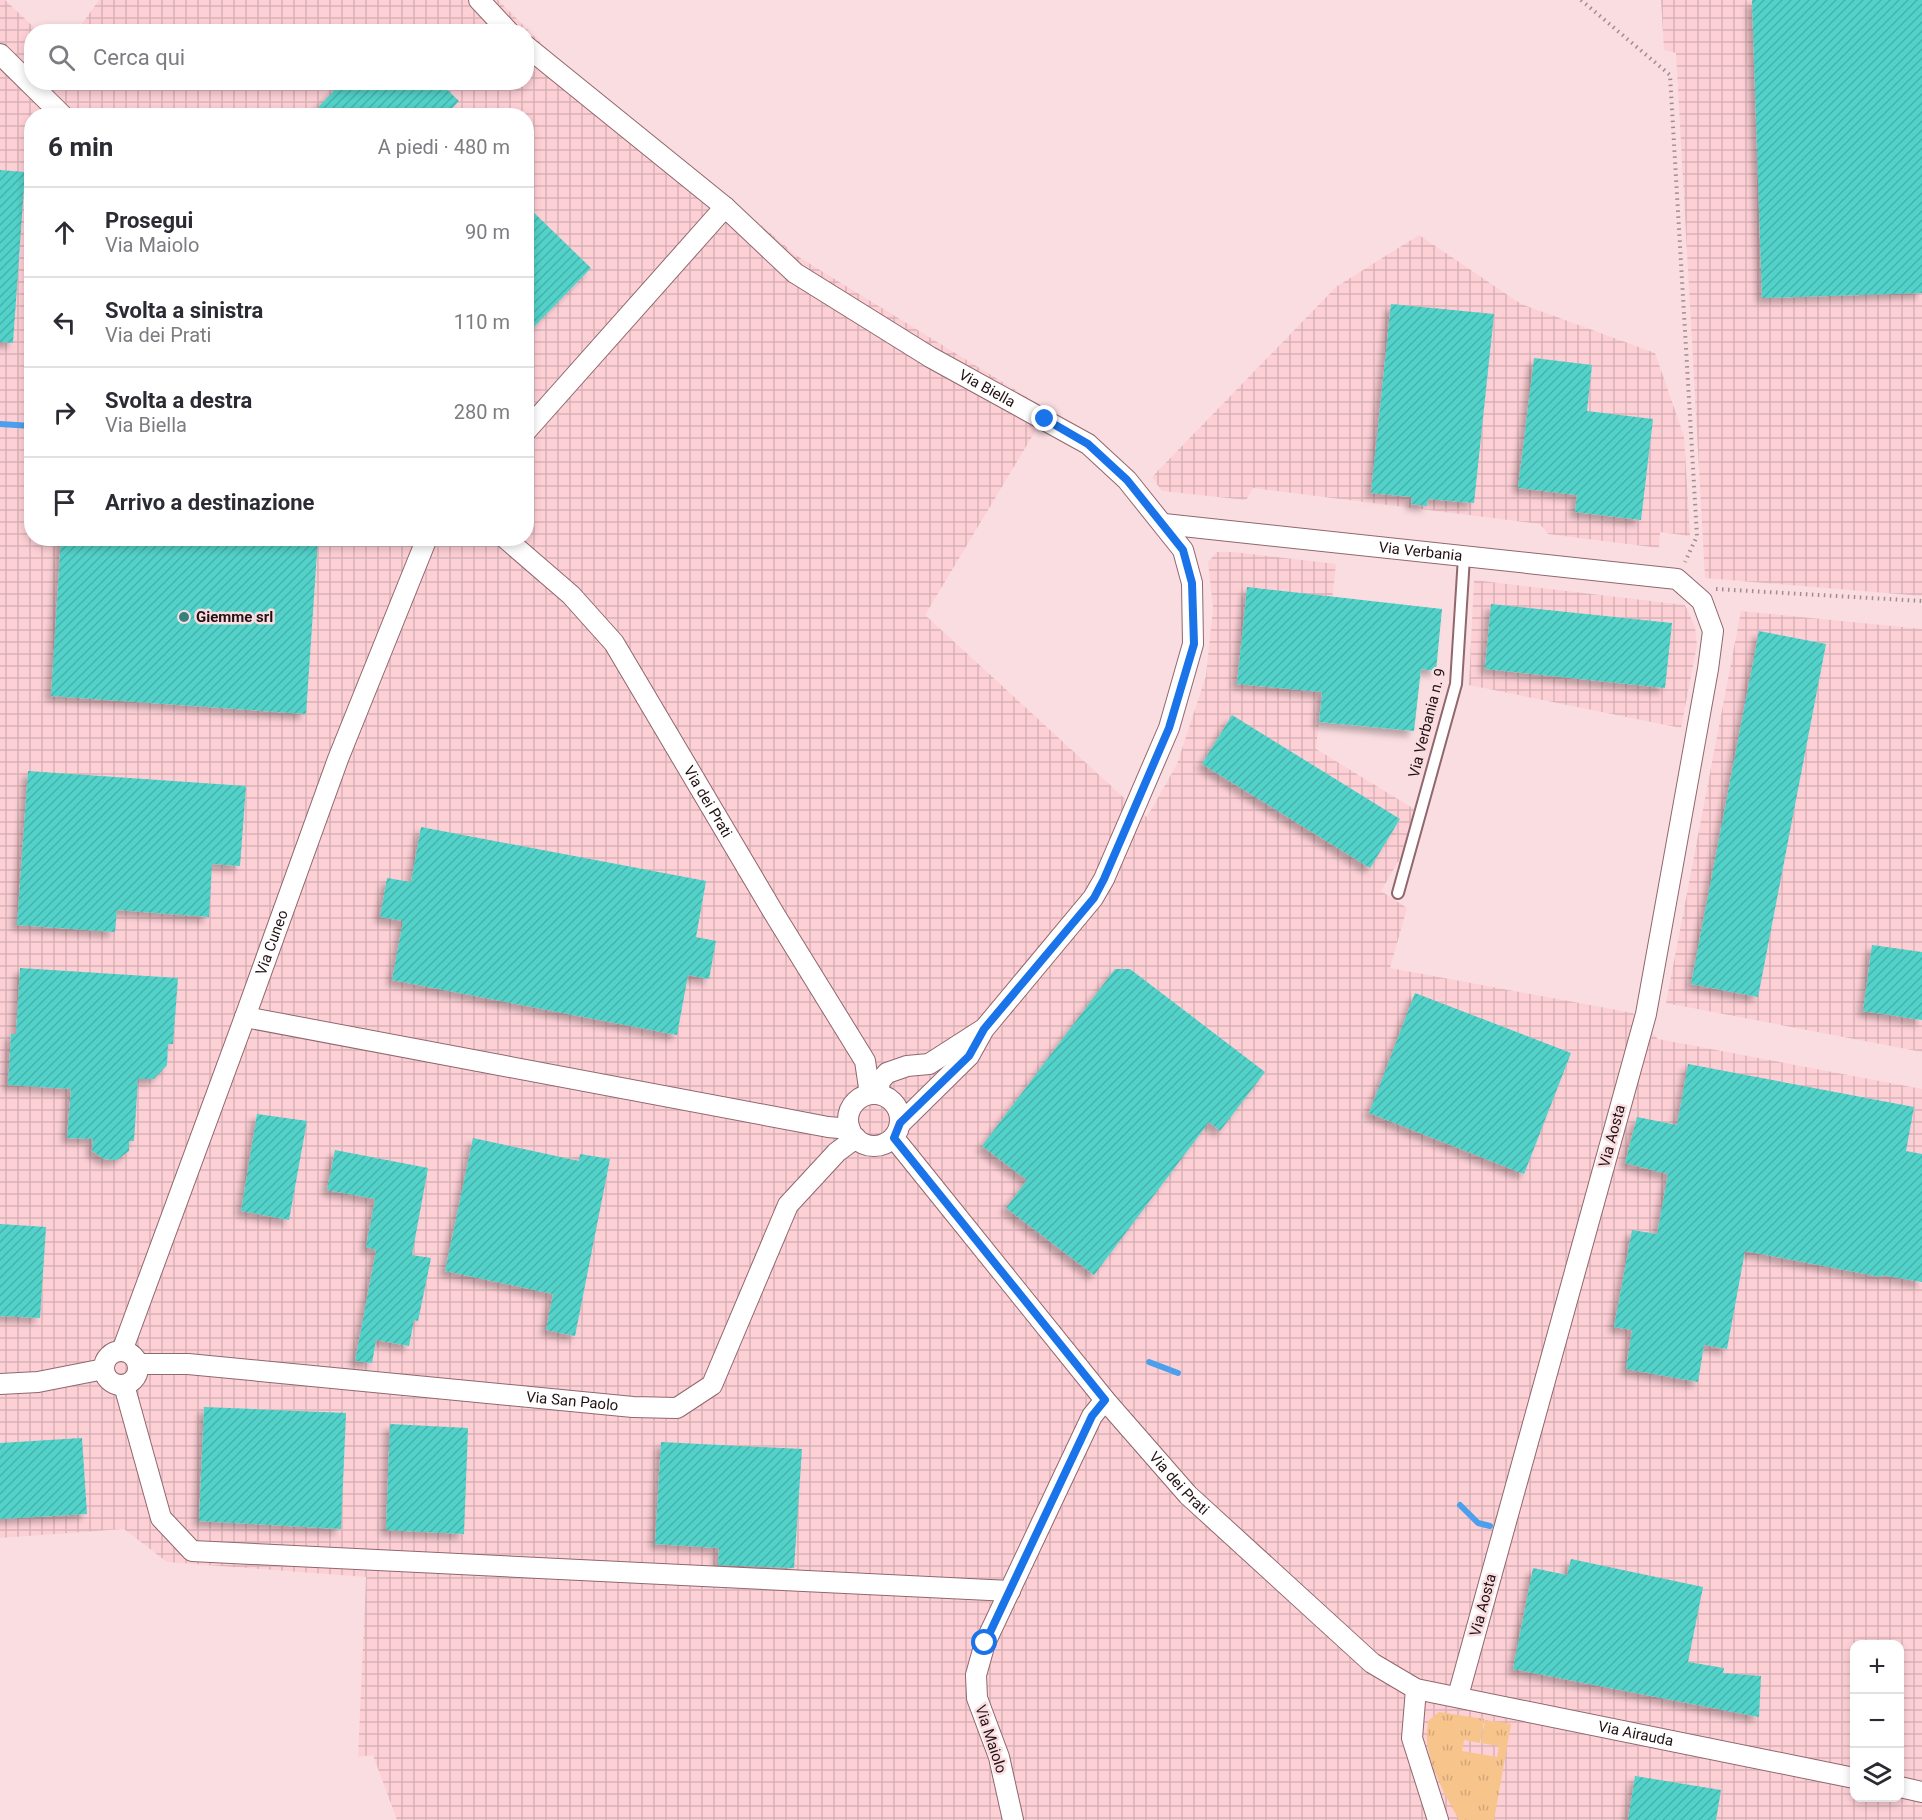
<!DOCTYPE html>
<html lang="it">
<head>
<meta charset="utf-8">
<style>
  :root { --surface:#fff; --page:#f7f7f7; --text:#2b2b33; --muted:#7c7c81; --line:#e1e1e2 }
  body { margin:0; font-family:Roboto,sans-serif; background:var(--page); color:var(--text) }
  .controls { position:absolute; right:18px; bottom:18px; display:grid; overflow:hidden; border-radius:12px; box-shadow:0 3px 9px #0003 }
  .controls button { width:54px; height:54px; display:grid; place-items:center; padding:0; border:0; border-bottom:2px solid var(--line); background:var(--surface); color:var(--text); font:30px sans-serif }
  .stop { position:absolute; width:18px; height:18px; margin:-14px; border:4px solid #1a73e8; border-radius:50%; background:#fff }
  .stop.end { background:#1a73e8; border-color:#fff; box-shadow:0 2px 6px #0008 }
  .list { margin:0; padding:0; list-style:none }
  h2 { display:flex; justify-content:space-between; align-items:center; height:78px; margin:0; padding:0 24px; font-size:26px }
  h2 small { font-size:20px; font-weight:400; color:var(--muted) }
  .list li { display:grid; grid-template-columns:39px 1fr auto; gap:18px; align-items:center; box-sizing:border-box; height:90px; padding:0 24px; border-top:2px solid var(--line) }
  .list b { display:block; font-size:22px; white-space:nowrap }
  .list p { margin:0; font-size:20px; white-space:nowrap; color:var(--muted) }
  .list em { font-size:20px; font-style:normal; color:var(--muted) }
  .icon { flex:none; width:33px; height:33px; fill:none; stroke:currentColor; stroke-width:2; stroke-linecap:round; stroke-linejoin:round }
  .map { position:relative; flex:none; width:1922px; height:1820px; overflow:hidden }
  .search { position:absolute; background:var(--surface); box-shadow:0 3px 9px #0003; left:24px; top:24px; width:510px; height:66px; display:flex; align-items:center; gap:15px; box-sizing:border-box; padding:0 21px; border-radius:24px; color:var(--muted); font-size:22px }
  .panel { position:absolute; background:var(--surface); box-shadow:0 3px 9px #0003; left:24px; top:108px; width:510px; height:438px; border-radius:24px }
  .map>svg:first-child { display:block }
</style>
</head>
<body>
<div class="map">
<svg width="1922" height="1820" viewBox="0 0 1922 1820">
  <defs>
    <pattern id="industrial-grid" width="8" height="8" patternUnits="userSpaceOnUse" patternTransform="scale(1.5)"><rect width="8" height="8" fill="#fdd0d6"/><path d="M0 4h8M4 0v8" fill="none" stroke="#d9b2b7"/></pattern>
    <pattern id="grass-tufts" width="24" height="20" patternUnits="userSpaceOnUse" patternTransform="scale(1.5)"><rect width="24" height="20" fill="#f7c48c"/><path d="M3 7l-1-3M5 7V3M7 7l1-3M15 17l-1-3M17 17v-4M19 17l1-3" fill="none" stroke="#d3a778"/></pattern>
    <pattern id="building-hatch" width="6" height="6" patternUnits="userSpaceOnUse" patternTransform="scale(1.5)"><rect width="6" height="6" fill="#52d2c9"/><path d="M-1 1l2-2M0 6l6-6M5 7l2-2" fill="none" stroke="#47b3ac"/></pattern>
    <filter id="shadow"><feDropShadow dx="-5.5" dy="5.5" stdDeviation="3" flood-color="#0004"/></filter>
  </defs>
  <rect width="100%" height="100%" fill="#fadde1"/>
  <path fill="url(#industrial-grid)" fill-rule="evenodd" d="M0,0H5L38,31L32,32V82H526V32L77,31L99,0H498L570,72L717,187L797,256L1048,410L925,615L1135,808L1147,817L1177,764L1206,676L1213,608L1208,562L1217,552H1234L1336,564L1316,749L1414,809L1402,855L1381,891L1407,908L1390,968L1633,1013L1658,1039L1922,1089V1820H397L373,1755L358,1757L366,1577L167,1562L124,1529L0,1538ZM32,116H526V538H32ZM1854,1644H1900V1798H1854Z
    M1661,0H1922V596L1705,578L1676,53L1664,50Z
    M1419,235L1521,304L1655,353L1684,436L1690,536L1660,532L1659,548L1548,534L1540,524L1253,488L1246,500L1162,491L1152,477L1336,287Z
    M1474,580L1685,605L1695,627L1697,645L1681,728L1469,685Z
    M1741,611L1922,629V1052L1666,1003Z"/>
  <path fill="url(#grass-tufts)" d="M1439,1712L1484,1719L1480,1743L1464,1740L1462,1751L1497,1757L1499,1746L1481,1743L1485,1720L1511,1724L1494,1820H1459C1447,1799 1428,1764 1427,1740C1426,1734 1428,1727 1428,1721Z"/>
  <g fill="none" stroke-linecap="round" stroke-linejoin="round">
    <path stroke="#4c9fec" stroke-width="6" d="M0,424L32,426
      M1149,1362L1178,1373
      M1460,1505L1478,1523L1490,1526"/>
  </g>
  <path fill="url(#building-hatch)" filter="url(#shadow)" d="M1752,0H1922V293L1762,298Z
    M342,82H439L459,101L445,116H310Z
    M0,170L25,172L13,343L0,342Z
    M526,205L591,268L526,335Z
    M1391,304L1494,314L1474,503L1428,499L1427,506L1411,504L1412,497L1371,493Z
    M1534,358L1592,365L1587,411L1653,419L1641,520L1575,512L1577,495L1518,488Z
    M61,538H318L306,714L51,696Z
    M1247,587L1442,609L1436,671L1421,669L1414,731L1319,722L1322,692L1237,684Z
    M1491,604L1672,623L1665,688L1485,669Z
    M1759,631L1826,644L1758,997L1691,984Z
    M1232,715L1400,819L1370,868L1202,764Z
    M28,771L246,786L240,866L212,864L209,917L117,910L115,932L17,925Z
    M421,827L706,881L696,937L716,941L709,979L688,975L677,1035L392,980L403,921L380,917L387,878L411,882Z
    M1872,945L1922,952V1020L1863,1011Z
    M20,968L178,978L173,1044H168L167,1065L154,1079H138L134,1141H129V1151L117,1160L104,1159L92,1151L93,1139L67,1138L71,1089L8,1085L11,1034H16Z
    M1115,969H1130L1265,1072L1220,1131L1209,1122L1094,1275L1006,1208L1027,1180L982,1146Z
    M1415,993L1571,1053L1524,1174L1369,1113Z
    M1688,1064L1914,1107L1906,1151L1922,1154V1282L1882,1275L1881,1277L1745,1251L1727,1349L1704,1345L1698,1382L1626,1369L1632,1330L1614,1327L1632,1230L1657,1234L1668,1174L1625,1163L1637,1117L1677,1125Z
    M257,1114L307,1121L289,1220L241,1211Z
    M473,1138L579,1161L580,1154L610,1159L575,1336L546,1330L553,1294L445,1271Z
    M335,1150L428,1168L412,1255L431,1258L418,1321L414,1320L409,1346L376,1340L372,1363L355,1361L376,1250L366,1247L375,1199L327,1190Z
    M0,1224L46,1227L40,1318L0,1316Z
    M204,1407L346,1413L341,1529L199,1521Z
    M390,1424L468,1428L464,1534L386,1530Z
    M82,1438L87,1514L0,1519V1443Z
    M661,1442L802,1449L794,1568L718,1565L719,1548L655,1544Z
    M1571,1559L1703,1587L1688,1662L1724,1668L1723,1673L1761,1676L1759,1717L1513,1669L1533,1568L1567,1575Z
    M1635,1776L1721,1790L1716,1820H1628Z"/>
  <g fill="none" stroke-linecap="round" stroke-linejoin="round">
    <g stroke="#90676d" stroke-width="14">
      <path id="lane" d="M1398,893L1456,684L1464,557"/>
    </g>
    <g stroke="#90676d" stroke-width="22">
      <g id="street">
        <path d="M479,0L509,32"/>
        <path d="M526,46L725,207"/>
        <path d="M0,54L63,116"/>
        <path id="s1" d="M526,431L725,207L795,273L930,357L1088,444L1127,480L1183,550L1192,583L1193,644L1169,728L1104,879L1093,898L984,1029L969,1056L901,1123"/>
        <path id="s2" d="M1164,524L1677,579L1702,601L1713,631L1708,669L1646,1014L1458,1696"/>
        <path id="s3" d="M505,538L571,595L614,643L775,915L865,1061L870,1094"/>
        <path d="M245,1017L828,1127L850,1129"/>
        <path d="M878,1093L880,1081L887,1073L907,1066L929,1064L982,1030"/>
        <circle cx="874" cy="1120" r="26"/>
        <path id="s4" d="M894,1138L1105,1400L1188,1495L1372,1663L1416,1689L1854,1778"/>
        <circle cx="121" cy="1368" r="17"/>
        <path id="s5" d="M122,1351L245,1017L338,759L427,538"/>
        <path id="s6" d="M138,1364H188L633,1407L677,1408L712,1385L788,1205L837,1152L856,1138"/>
        <path d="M0,1384L38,1382L104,1369"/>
        <path d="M124,1385L161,1518L192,1551L1010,1591"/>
        <path d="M1416,1689L1412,1738L1438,1820"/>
        <path d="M1900,1787L1922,1792"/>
        <path d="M1013,1820L999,1757L977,1698L976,1675L985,1643L1092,1416L1105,1400"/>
      </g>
    </g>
    <path stroke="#a28b8e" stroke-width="4" stroke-dasharray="1.5 4.5" stroke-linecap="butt" d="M1581,0L1670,75L1697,536L1685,562
      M1716,589L1922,601"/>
    <use href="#lane" stroke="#fff" stroke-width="10"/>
    <use href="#street" stroke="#fff" stroke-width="20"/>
  </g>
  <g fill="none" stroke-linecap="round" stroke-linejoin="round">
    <path stroke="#1a73e8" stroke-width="8" d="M985,1643L1092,1416L1105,1400L894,1138L900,1123L969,1056L984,1029L1094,898L1104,879L1169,728L1194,644L1192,583L1183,550L1127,480L1088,444L1045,419"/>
  </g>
  <circle fill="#38807b" stroke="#fadde1" stroke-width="2" cx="184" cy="617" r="6"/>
  <g text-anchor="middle" stroke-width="5" stroke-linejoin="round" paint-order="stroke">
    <g font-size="15" fill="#221214" stroke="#fadde1">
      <text dy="5" stroke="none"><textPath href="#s1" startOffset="620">Via Biella</textPath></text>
      <text dy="5" stroke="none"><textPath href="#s2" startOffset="258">Via Verbania</textPath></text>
      <text transform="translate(1427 723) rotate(-76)" y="5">Via Verbania n. 9</text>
      <text dy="5" stroke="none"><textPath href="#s3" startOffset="336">Via dei Prati</textPath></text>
      <text dy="5" stroke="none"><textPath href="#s5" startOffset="435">Via Cuneo</textPath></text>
      <text transform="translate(1612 1136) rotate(-75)" y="5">Via Aosta</text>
      <text dy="5" stroke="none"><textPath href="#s6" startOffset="436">Via San Paolo</textPath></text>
      <text dy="5" stroke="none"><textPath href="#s4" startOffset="448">Via dei Prati</textPath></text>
      <text transform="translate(1483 1605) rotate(-75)" y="5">Via Aosta</text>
      <text dy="5" stroke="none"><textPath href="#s4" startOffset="987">Via Airauda</textPath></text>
      <text transform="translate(991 1739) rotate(72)" y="5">Via Maiolo</text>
    </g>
    <g font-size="15" font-weight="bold" fill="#221214" stroke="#fadde1" text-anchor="start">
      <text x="196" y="622">Giemme srl</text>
    </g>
  </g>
</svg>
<div class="controls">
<button>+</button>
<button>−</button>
<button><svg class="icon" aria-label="layers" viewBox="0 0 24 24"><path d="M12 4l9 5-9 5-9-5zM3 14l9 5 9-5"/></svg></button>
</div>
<div class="stop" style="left:985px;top:1643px"></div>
<div class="stop end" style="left:1045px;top:419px"></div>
<div class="search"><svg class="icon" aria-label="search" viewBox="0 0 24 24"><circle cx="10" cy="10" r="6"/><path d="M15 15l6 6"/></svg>Cerca qui</div>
<section class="panel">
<h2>6 min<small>A piedi · 480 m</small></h2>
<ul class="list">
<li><svg class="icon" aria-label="ahead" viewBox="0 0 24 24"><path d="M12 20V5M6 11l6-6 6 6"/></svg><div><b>Prosegui</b><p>Via Maiolo</p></div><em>90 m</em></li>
<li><svg class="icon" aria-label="left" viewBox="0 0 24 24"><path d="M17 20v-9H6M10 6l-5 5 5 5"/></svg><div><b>Svolta a sinistra</b><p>Via dei Prati</p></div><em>110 m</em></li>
<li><svg class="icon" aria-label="right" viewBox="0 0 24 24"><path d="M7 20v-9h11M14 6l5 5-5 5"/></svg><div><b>Svolta a destra</b><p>Via Biella</p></div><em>280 m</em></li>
<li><svg class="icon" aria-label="arrive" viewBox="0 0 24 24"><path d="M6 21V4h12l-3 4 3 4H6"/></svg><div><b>Arrivo a destinazione</b></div></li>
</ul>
</section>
</div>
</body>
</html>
